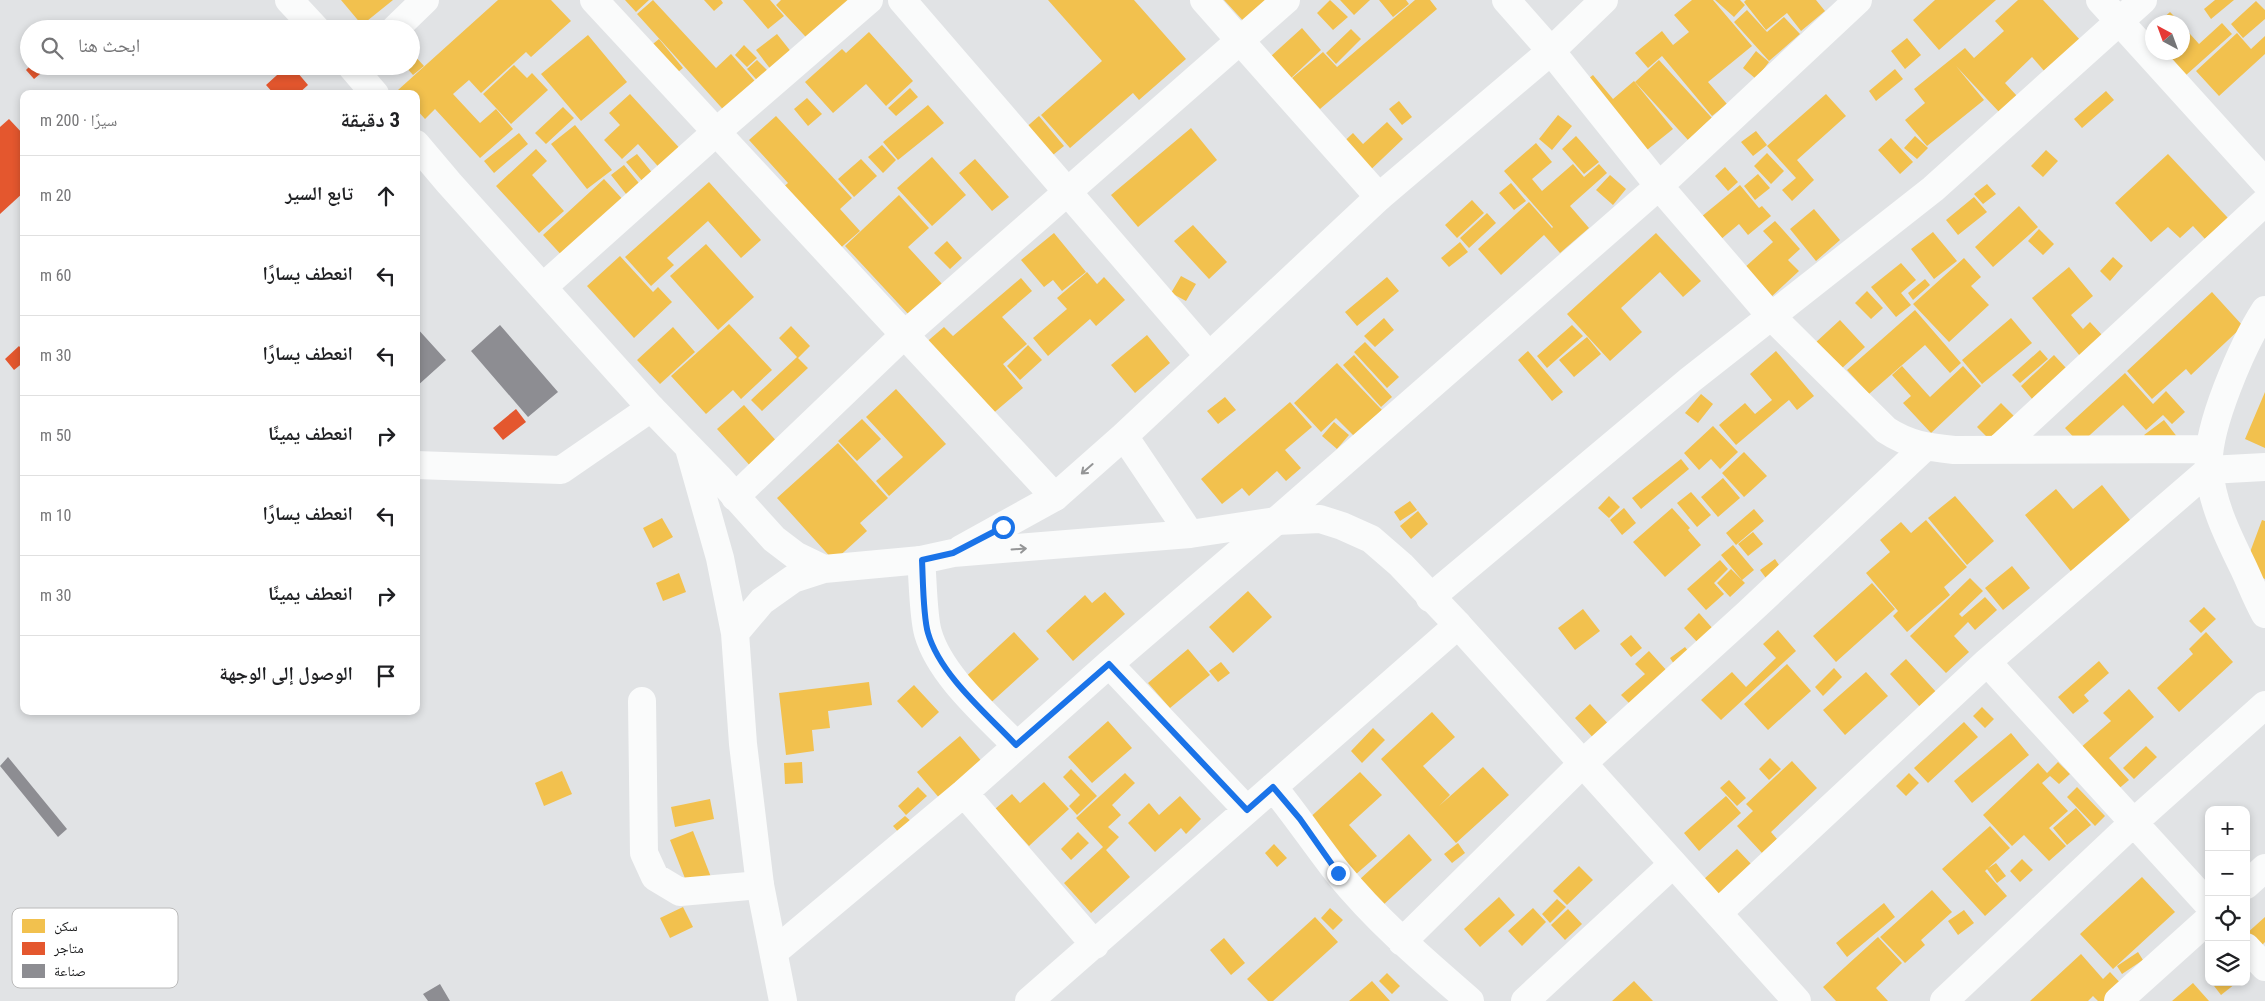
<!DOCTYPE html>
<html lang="ar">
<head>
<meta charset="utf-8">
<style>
  :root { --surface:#fff; --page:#f6f6f6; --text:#202124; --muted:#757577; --line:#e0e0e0 }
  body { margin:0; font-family:"Roboto Condensed","Noto Naskh Arabic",sans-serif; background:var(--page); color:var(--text); direction:rtl }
  .controls { position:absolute; right:15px; bottom:15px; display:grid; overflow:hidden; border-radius:10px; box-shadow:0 2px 8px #0003 }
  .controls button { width:45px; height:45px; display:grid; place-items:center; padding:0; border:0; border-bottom:1px solid var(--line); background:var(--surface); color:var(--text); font:25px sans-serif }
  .compass { position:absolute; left:2145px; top:15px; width:45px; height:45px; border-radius:50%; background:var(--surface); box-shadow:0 2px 8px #0003; rotate:319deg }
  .stop { position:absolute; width:15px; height:15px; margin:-11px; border:4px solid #1a73e8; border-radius:50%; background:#fff }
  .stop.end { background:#1a73e8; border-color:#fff; box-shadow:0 1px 5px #0008 }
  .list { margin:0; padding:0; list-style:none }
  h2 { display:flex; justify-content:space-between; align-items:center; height:65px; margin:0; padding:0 20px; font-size:21px }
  h2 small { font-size:16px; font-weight:400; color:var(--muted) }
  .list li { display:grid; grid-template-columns:32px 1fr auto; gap:15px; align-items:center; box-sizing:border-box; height:80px; padding:0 20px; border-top:1px solid var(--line) }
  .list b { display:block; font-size:19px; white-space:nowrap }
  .list em { font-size:16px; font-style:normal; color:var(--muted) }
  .icon { flex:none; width:28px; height:28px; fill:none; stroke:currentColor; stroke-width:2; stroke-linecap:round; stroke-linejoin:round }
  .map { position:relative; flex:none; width:2265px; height:1001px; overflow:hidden; direction:ltr }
  .search { position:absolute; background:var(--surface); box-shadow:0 2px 8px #0003; left:20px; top:20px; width:400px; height:55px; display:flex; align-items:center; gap:12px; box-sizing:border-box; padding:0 18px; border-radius:28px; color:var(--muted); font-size:19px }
  .panel { position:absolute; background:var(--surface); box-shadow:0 2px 8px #0003; left:20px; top:90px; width:400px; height:625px; border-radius:10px; direction:rtl }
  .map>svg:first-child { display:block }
</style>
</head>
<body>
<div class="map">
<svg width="2265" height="1001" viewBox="0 0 2265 1001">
  <rect width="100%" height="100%" fill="#e1e3e5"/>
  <path fill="#f2c14e" d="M341,0H393L362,25Z
    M498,0H551L571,21L531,57L526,52L481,93L469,80L453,94L480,123L496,109L513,129L480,158L435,109L425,119L416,109V94H402L398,90Z
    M625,0H649L636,12Z
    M653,0L716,68L731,54L761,88L729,116L637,14Z
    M704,0H721L723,3L714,11Z
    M743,0H770L784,16L768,29Z
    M781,0H855L817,49L776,5Z
    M1048,0H1134L1186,59L1139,100L1133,93L1070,148L1041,115L1102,61Z
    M1224,0H1273L1247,25Z
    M1330,0L1348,17L1333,30L1317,13Z
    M1340,0H1370L1354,15Z
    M1379,0H1406L1409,4L1393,17Z
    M1415,0H1430L1437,9L1320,109L1292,78L1323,52L1337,67Z
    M1692,0H1713L1752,46L1708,82L1727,104L1712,116L1662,56L1648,68L1635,53L1662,31L1673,45L1689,32L1674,15Z
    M1715,0H1740L1745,5L1734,17Z
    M1746,0H1816L1825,11L1801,31L1787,13L1766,30L1744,2Z
    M1935,0H1996L1939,50L1913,20Z
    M2018,0H2043L2081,41L2046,73L2032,57L2005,83L2017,96L2000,113L1956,66L1984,100L1927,146L1905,120L1925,103L1914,89L1965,48L1974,58L2004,31L1995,21Z
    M2215,0H2234L2211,19L2204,9Z
    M2256,1L2265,10V19L2243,38L2231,24Z
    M1747,10L1767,32L1784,17L1800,34L1769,61L1734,22Z
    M2170,12L2180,22H2159Z
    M2222,23L2232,34L2185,76L2164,52H2182V25L2199,44Z
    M1302,28L1321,50L1289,80L1269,58Z
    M1351,29L1361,39L1336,64L1326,53Z
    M869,32L913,81L886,106L866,84L833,113L805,82L842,49L846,53Z
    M2237,33L2251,49L2265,36V54L2219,96L2196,71Z
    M777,34L800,63L778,79L756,50Z
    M588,35L627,82L581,121L541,74Z
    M1907,38L1921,55L1905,69L1891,51Z
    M659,39L683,68L672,77L648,48Z
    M744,45L757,58L747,67L735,55Z
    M1756,51L1769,62L1756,79L1743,68Z
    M413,54L424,66L413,75L405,66H411V56Z
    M757,60L774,77L763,87L747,69Z
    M1659,60L1712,118L1688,140L1635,82Z
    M514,65L527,78L532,73L548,90L511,124L483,94Z
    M1895,69L1903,79L1876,101L1869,91Z
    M1593,75L1613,99L1634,81L1673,129L1642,154L1583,83Z
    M910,88L918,97L896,116L888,108Z
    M2106,91L2114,100L2082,128L2074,119Z
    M630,94L685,154L664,173L638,144L622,159L604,140L620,125L609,113Z
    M1826,94L1846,116L1797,160L1814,180L1792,201L1782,190L1796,178L1767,146Z
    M807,98L822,114L808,126L794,109Z
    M1399,101L1412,117L1402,125L1389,109Z
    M928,105L944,123L898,160L883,142Z
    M563,107L574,118L546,144L535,133Z
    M1558,115L1572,126L1552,150L1539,139Z
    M776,116L852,198L840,209L860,231L837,251L781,189L788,183L749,140Z
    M1039,116L1064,146L1048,159L1023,130Z
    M1387,122L1403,139L1363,177L1336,149L1353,133L1363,144Z
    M575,125L612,170L587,189L551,144Z
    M1191,128L1217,160L1138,227L1111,195Z
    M1756,131L1767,145L1753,156L1741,142Z
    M519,133L528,144L494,173L484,161Z
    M1576,136L1599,162L1584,174L1562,149Z
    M1915,136L1928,148L1917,159L1904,148Z
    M1891,138L1913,162L1900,174L1878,150Z
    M1536,143L1552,162L1532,179L1542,191L1573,164L1584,177L1599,164L1607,173L1570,206L1589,228L1560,253L1544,235L1501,275L1478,249L1529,202L1552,228L1546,234L1553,227L1504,171Z
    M882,145L896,160L883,173L868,157Z
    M536,149L547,161L532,175L564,211L539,233L496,186Z
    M2046,150L2058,161L2043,177L2031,166Z
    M1767,153L1784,171L1771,184L1754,166Z
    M637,154L654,175L644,183L626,162Z
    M2168,154L2228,218L2205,239L2193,226L2180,238L2168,227L2151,242L2115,203Z
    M932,157L966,195L932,226L897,188Z
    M861,159L877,176L854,197L838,179Z
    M975,159L1009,197L992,211L959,173Z
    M624,165L643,188L630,199L611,175Z
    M1725,167L1738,182L1728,191L1715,176Z
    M1758,174L1770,188L1755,200L1744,186Z
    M1610,175L1626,189L1613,205L1596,190Z
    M604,179L627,204L566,260L543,235Z
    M709,182L761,240L741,258L708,221L667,258L674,265L651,286L625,257Z
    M1511,183L1526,201L1514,210L1499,193Z
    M1987,184L1996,194L1983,204L1974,194Z
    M1740,185L1759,208L1762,206L1771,216L1748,235L1739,224L1720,240L1701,217Z
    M899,195L929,228L908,247L943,285L910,316L845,246Z
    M1974,197L1987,212L1958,235L1946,220Z
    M1472,200L1484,213L1457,238L1445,225Z
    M2019,206L2038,227L1993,267L1975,247Z
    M1814,209L1840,240L1816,261L1790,229Z
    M1487,213L1496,223L1469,248L1460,238Z
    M1775,221L1800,249L1788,260L1799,271L1770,298L1743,269L1773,242L1763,231Z
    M1193,225L1227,262L1209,279L1174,241Z
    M2039,229L2054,244L2043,255L2028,241Z
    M1933,232L1957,261L1934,279L1911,249Z
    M1054,233L1086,272L1062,291L1053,280L1044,287L1021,260Z
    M1656,233L1701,281L1683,297L1660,272L1621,308L1642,332L1610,361L1567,314Z
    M947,241L962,258L950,269L934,253Z
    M1460,242L1468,252L1449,267L1441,258Z
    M706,244L754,297L718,330L670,276Z
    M620,256L653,292L658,287L672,302L634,338L587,286Z
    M2113,257L2123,266L2110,281L2100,271Z
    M1964,258L1981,277L1971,286L1989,305L1949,342L1913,304Z
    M1901,263L1916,280L1901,293L1911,305L1896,317L1871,287Z
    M2069,267L2093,296L2071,315L2083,329L2090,322L2103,336L2080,356L2032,298Z
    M1087,272L1097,284L1104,277L1125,300L1096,326L1090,319L1048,356L1033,338L1067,309L1057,298Z
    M1181,276L1196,284L1186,301L1171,293Z
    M1387,277L1399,291L1357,326L1345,312Z
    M1021,278L1032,291L1002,317L1027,344L1003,364L1023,388L990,416L923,345L944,327L953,336Z
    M1925,279L1930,285L1913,300L1908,293Z
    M1867,291L1883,308L1871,319L1855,303Z
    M2212,292L2243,326L2191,375L2186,369L2152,399L2127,371Z
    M1915,310L1961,363L1950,373L1925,345L1869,394L1847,370Z
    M1384,318L1394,330L1375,347L1364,336Z
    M2011,318L2032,343L1982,384L1962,360Z
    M1840,320L1865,347L1840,370L1815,343Z
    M729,324L772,370L741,399L733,390L706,414L671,376Z
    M1572,325L1583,336L1547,368L1537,356Z
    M791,326L810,346L798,358L808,368L762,411L751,400L797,357L779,338Z
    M673,327L695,352L660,384L637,360Z
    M1147,335L1170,363L1135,393L1111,365Z
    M1587,337L1601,354L1574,377L1559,360Z
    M1365,342L1399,377L1387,388L1354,352Z
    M1028,345L1042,360L1020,380L1007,366Z
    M2040,350L2048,359L2020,383L2012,375Z
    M1528,351L1563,392L1552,401L1518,360Z
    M1776,351L1814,396L1797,410L1789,400L1736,445L1719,425L1745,403L1755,414L1772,400L1750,374Z
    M1354,355L1392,397L1381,407L1343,365Z
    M2054,355L2067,369L2033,400L2021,386Z
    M1337,363L1382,410L1354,436L1336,418L1321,432L1294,403Z
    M1902,366L1930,397L1963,366L1981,386L1931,433L1903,403L1911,396L1892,375Z
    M2125,373L2153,404L2166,391L2185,412L2172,424L2163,415L2146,430L2123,405L2080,444L2065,428Z
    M896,389L946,444L889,496L876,481L903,457L866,417Z
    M2265,392V448L2245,439Z
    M1701,394L1713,404L1698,423L1685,413Z
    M1225,397L1236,410L1218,424L1207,411Z
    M1290,402L1312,427L1285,450L1301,468L1286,481L1277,471L1249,496L1242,488L1222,504L1201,479Z
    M2001,403L2015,417L1991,441L1977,427Z
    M744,405L780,445L753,469L717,429Z
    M862,419L881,439L857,461L838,441Z
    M2164,420L2178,438L2158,454L2144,435Z
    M1334,422L1349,435L1337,449L1322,436Z
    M1713,426L1738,452L1720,469L1711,459L1699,470L1684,453Z
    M838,443L888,498L860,523L867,531L834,561L777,498Z
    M1744,452L1767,476L1744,497L1722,473Z
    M1681,459L1689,469L1641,509L1632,498Z
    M1723,478L1740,498L1718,517L1701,497Z
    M2102,485L2134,525L2074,575L2025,515L2056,489L2073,509Z
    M1691,492L1711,515L1697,527L1677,503Z
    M1609,496L1620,507L1609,518L1598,508Z
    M1955,496L1994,541L1967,565L1928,518Z
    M1410,501L1417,510L1400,521L1394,512Z
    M1624,508L1636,523L1622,535L1610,520Z
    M1672,508L1690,528L1688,530L1701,545L1665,577L1633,542Z
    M1754,509L1764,521L1736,545L1726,533Z
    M1418,511L1428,524L1411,539L1400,526Z
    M662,518L673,537L653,548L643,528Z
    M1926,520L1967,567L1944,587L1950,595L1907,632L1893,616L1898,611L1866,573L1890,552L1880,540L1901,522L1911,533Z
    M2262,520L2265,521V579L2243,571Z
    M1753,532L1763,544L1748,556L1738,544Z
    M1733,545L1754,570L1742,580L1721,555Z
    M1775,559L1785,574L1771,585L1760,570Z
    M1720,560L1728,569L1714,583L1724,594L1706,610L1687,589Z
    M2012,566L2030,588L2003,610L1985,588Z
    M1731,569L1745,583L1730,597L1717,583Z
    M679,573L686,592L663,601L656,583Z
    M1970,578L1983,591L1959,614L1962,617L1985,597L1997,610L1975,630L1968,622L1954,636L1969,652L1946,673L1910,636Z
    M1872,583L1895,609L1836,662L1813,636Z
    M1248,591L1272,617L1233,653L1209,627Z
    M1105,592L1125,614L1073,661L1046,631L1085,595L1092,603Z
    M2204,607L2216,619L2201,633L2189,621Z
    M1583,609L1600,631L1575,650L1558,628Z
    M1699,613L1714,630L1699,644L1684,628Z
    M1778,630L1796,651L1721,720L1701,700L1732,672L1746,687L1776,658L1763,644Z
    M1014,632L1039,659L985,708L960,682Z
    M2206,632L2233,662L2179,712L2157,688L2193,654L2189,649Z
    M1631,635L1642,648L1631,657L1620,644Z
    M1685,647L1692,656L1676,667L1670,658Z
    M1188,649L1210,675L1170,708L1148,683Z
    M1649,651L1668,672L1631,705L1621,695L1645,674L1635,664Z
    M1906,659L1937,693L1921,708L1890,674Z
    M2099,661L2109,673L2084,695L2089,701L2073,714L2058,697Z
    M1221,662L1230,673L1218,682L1209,671Z
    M1787,664L1811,691L1768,730L1744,704Z
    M1834,668L1842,677L1823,696L1815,687Z
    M1866,672L1888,696L1845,735L1823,710Z
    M869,682L872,705L828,711L830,728L812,730L814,751L786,755L779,693Z
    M914,685L939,712L922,728L897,701Z
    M2129,689L2154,717L2109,758L2129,780L2116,791L2079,749L2111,721L2103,713Z
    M1590,704L1613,729L1598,743L1575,718Z
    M1982,707L1994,719L1985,728L1973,716Z
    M1432,712L1455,737L1423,766L1450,795L1439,806L1483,767L1509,795L1456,843L1381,759Z
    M1108,721L1132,748L1092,783L1068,757Z
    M1964,722L1978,737L1928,783L1914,768Z
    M1373,728L1385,740L1362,763L1351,751Z
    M2011,733L2029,755L1972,803L1954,781Z
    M960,736L984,764L941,800L917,772Z
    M2146,746L2157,757L2134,779L2123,768Z
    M1770,758L1781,769L1769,780L1759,769Z
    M1792,761L1817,788L1771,832L1777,839L1762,853L1737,826L1753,811L1746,804Z
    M802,762L803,783L785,784L784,763Z
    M2058,762L2070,774L2059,784L2050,776L2042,783L2068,811L2049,828L2066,846L2049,861L2024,835L2012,846L1983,815L2038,763L2047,773Z
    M1071,769L1097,796L1077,815L1069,806L1080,795L1063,777Z
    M562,771L572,794L544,806L535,783Z
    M1360,772L1382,795L1349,825L1377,856L1355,875L1306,821Z
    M1125,773L1135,783L1112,805L1121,815L1108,827L1119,837L1106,850L1130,877L1091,913L1064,883L1103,847L1076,818Z
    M1909,773L1919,783L1906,796L1896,786Z
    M1729,780L1746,798L1737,806L1720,788Z
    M1044,782L1069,809L1029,846L995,809L1012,794L1020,803Z
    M918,787L927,796L906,815L898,806Z
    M2077,787L2105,816L2095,826L2067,797Z
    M1180,796L1201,819L1186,834L1181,828L1155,852L1128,823L1149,803L1159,815Z
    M1726,796L1741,813L1699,851L1684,833Z
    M710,799L714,819L675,827L671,807Z
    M2076,808L2091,825L2067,845L2053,828Z
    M905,816L913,823L901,835L893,826Z
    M1990,826L2010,848L1985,871L2007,896L1985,916L1942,869Z
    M693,831L711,877L688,886L670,840Z
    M1078,832L1089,843L1071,860L1061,849Z
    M1409,834L1432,860L1382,906L1359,880Z
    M1458,843L1465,853L1452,863L1444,854Z
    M1274,844L1287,858L1277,867L1265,853Z
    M1737,849L1753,866L1719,897L1703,880Z
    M2022,859L2033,870L2020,882L2010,871Z
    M1996,863L2006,876L1997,883L1987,869Z
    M1579,866L1593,880L1567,905L1553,891Z
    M2142,877L2175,912L2113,969L2080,934Z
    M1932,890L1952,912L1921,940L1925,945L1905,963L1880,937Z
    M1499,897L1515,915L1480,947L1464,929Z
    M1557,899L1566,907L1550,923L1542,914Z
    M1884,903L1895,917L1847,957L1836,943Z
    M683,907L693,927L670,938L660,918Z
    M1330,908L1343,920L1333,930L1321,918Z
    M1533,908L1546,922L1522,946L1508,931Z
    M1568,909L1582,924L1565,940L1551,925Z
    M1964,910L1974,923L1958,935L1948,921Z
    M1315,917L1338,942L1273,1001H1268L1247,979Z
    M2265,917V942L2259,948L2246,934Z
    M1878,937L1902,963L1876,988L1888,1001H1836L1823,987Z
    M1224,938L1245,963L1231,975L1210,950Z
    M2138,952L2143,960L2122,974L2117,966Z
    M2081,954L2103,979L2110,972L2126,989L2114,1001H2098L2093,996L2088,1001H2030Z
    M1387,973L1400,986L1392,994L1379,981Z
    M1372,981L1390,1001H1349Z
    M1634,981L1653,1001H1612Z
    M2211,982H2234L2235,984L2221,995Z
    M2193,983L2209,1001H2172Z"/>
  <path fill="#e4572e" d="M30,66H44L46,69L34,79L26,70Z
    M287,66H292L308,85L298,94H274L266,85Z
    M9,119L24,135V192L0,214V127Z
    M19,346L24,352V362L14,370L5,359Z
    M516,409L526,422L503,440L493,428Z"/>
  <path fill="#8d8d92" d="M500,325L558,392L528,417L471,351Z
    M416,327L446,360L416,387Z
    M8,757L67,829L58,837L0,766Z
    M440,984L450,1001H428L423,994Z"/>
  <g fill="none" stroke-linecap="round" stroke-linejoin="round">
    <path stroke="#fafbfb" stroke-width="28" d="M594,0L1055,497
      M902,0L1209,356
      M1204,0L1379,197
      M1506,0L1551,51L1659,186L1771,316L1886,430C1909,445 1927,447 1954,450L2209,449
      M2100,0L2265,182
      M395,29L425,0
      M543,287L715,133L869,0
      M2265,310C2243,344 2205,430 2209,469C2212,505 2229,538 2244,569C2251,584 2257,600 2265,614
      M1997,450L2265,202
      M416,465L561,470L651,408
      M735,497L903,336L1286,0
      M921,560C923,579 923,616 928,633C940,675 986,714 1016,745
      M1430,598L1690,380L1933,189L2143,0
      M1987,662L2209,905
      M1109,664L1247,810
      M642,701L644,853L655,877L680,892L760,885
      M1273,787C1296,815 1316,845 1338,873C1377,921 1424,961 1470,1001
      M964,793L1095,945
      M2246,885L2265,868
      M1718,913L1987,662L2209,470L2265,467
      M1402,942L1582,764L1748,613L1925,447
      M2246,947L2265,967
      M774,952L964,793L1109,664L1276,521L1659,186L1858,0
      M1029,1001L1458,625
      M1525,1001L1673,864
      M1944,1001L2133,823L2265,705
      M2118,1001L2209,919"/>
    <path stroke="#fafbfb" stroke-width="28" d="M289,0L316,29
      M1604,0L1551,51L1379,197L1124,436L1190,534L1276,521L1320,519L1342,526L1371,539L1401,565L1458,625L1797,1001
      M351,66L375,94
      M416,144L449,183L651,408L718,477L774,539L795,555L824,569L921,560L953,553L1190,534
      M690,452L720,558L735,633L743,744L760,885L783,1001
      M961,549L1055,497L1124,436
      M735,633L762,601L793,579L824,569"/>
  </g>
  <defs><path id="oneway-shaft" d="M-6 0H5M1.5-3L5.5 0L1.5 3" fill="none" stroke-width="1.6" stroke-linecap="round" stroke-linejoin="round" transform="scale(1.25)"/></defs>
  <g stroke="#949596">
    <use href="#oneway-shaft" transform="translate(1087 469) rotate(139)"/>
    <use href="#oneway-shaft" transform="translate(1019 549) rotate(-4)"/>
  </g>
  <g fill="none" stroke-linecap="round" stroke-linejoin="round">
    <path stroke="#1a73e8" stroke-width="6" d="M1003,527L953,553L922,560C923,579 923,616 928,633C940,675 987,714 1016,745L1109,664L1247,810L1273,787L1300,819L1338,873"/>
  </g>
  <rect x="12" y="908" width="166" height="80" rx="8" fill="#fff" stroke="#bababa" stroke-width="1"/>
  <rect x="22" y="919" width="23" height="14" fill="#f2c14e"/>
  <rect x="22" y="942" width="23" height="13" fill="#e4572e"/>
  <rect x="22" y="964" width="23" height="14" fill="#8d8d92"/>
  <g font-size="14" fill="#18191a">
    <text x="54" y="931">سكن</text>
    <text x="54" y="953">متاجر</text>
    <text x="54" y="976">صناعة</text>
  </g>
</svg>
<div class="controls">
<button>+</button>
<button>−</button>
<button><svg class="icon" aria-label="locate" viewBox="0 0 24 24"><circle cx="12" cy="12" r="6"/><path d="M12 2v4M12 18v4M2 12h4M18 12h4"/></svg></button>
<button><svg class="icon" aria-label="layers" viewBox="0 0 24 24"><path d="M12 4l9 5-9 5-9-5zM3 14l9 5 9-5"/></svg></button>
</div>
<svg class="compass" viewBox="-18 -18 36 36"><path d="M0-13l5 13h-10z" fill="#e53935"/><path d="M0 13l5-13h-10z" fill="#757577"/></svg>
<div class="stop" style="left:1003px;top:527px"></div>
<div class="stop end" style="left:1338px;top:873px"></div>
<div class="search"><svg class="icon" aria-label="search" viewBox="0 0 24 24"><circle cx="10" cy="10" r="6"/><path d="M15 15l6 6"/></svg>ابحث هنا</div>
<section class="panel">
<h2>3 دقيقة<small>سيرًا · 200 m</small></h2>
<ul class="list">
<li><svg class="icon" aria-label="ahead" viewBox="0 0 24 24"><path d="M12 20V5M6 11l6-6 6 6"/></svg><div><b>تابع السير</b></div><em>20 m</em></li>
<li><svg class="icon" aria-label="left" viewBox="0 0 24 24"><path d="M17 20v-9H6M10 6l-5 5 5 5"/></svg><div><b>انعطف يسارًا</b></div><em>60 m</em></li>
<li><svg class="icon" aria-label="left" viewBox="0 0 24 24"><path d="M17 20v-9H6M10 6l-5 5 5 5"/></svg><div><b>انعطف يسارًا</b></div><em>30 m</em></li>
<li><svg class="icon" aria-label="right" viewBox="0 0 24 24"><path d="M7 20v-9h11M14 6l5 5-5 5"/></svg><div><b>انعطف يمينًا</b></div><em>50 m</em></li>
<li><svg class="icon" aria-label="left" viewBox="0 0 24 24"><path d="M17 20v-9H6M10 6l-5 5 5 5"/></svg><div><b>انعطف يسارًا</b></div><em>10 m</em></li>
<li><svg class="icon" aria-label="right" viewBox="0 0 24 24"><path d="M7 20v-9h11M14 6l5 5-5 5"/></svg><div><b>انعطف يمينًا</b></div><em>30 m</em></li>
<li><svg class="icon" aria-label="arrive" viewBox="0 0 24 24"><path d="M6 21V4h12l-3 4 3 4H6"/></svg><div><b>الوصول إلى الوجهة</b></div></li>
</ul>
</section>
</div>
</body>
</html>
